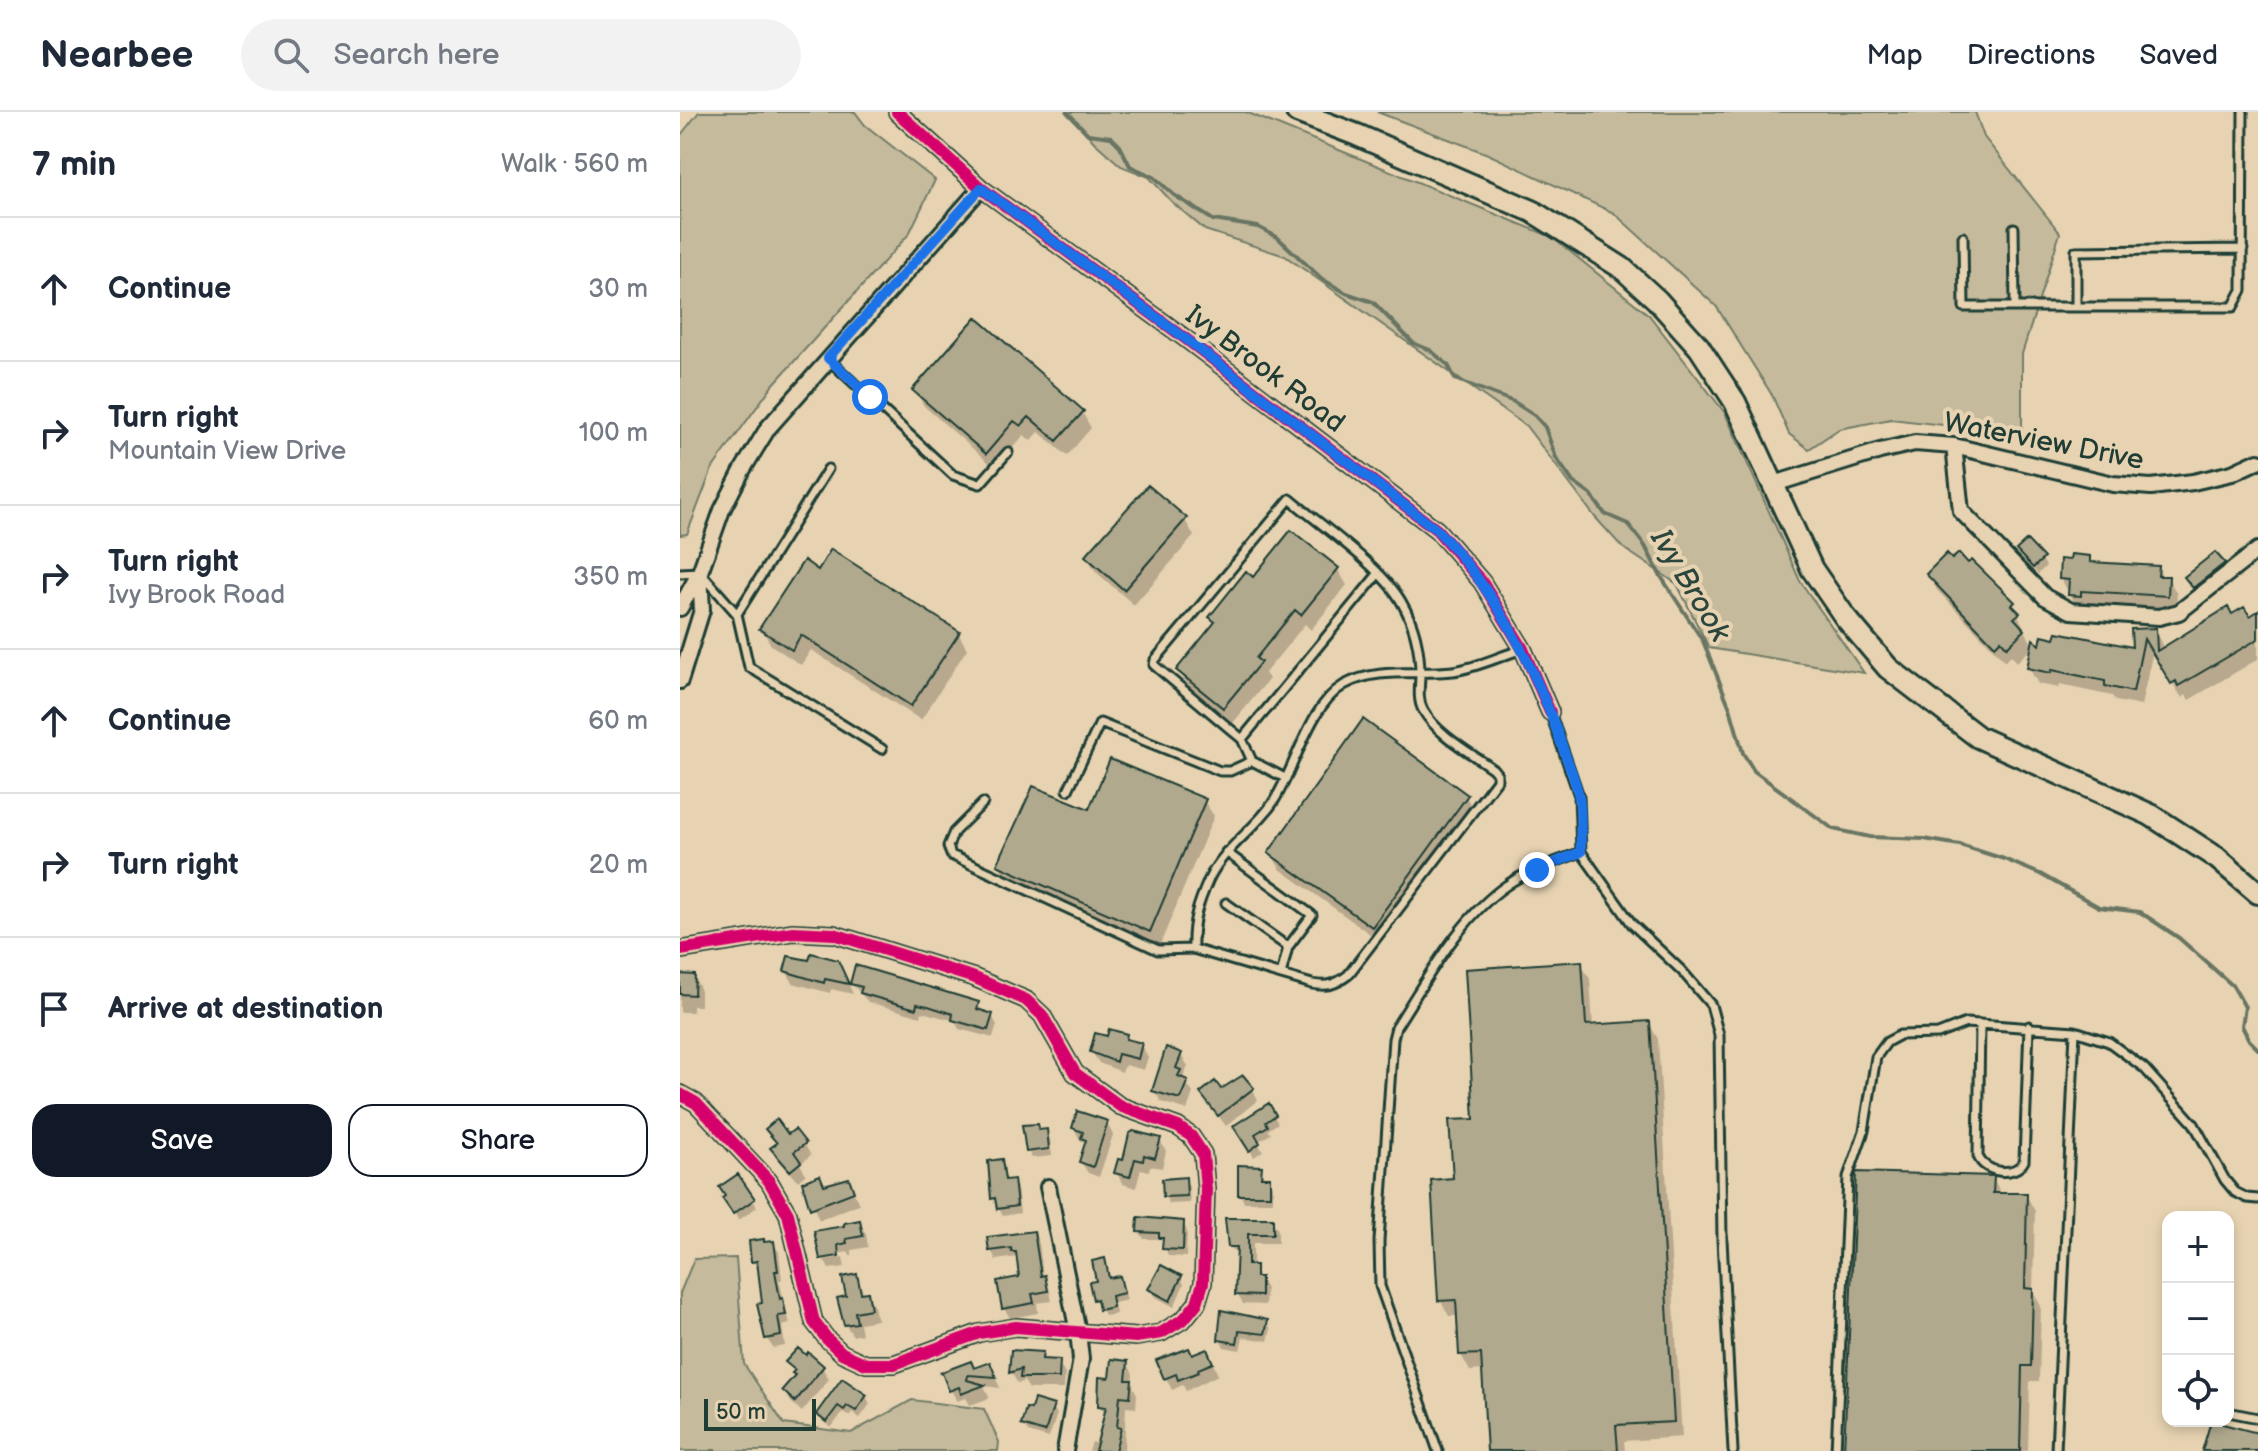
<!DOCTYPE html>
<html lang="en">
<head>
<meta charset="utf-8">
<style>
  :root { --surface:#fff; --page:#f2f2f3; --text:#1f2937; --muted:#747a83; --line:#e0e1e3; --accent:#111827 }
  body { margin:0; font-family:"Balsamiq Sans",sans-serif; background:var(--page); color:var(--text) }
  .controls { position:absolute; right:24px; bottom:24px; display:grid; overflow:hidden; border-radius:16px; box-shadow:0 4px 12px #0003 }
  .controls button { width:72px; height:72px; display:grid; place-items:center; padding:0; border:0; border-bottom:2px solid var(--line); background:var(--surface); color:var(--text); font:40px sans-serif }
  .scale { position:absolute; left:24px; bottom:20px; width:112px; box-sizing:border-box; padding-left:8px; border:4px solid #1f3d34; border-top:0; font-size:22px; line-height:28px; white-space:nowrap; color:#1f3d34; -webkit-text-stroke:6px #e7d3b1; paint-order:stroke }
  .stop { position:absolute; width:24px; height:24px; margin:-18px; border:6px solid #1a73e8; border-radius:50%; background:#fff }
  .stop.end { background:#1a73e8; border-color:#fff; box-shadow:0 2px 8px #0008 }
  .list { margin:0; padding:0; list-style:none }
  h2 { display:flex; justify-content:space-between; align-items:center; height:104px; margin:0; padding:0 32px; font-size:34px }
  h2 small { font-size:26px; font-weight:400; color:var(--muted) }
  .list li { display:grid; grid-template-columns:52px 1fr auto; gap:24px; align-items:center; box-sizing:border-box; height:144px; padding:0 32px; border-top:2px solid var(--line) }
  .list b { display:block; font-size:30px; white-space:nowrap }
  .list p { margin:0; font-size:26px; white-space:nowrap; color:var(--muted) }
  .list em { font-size:26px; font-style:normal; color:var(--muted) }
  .actions { display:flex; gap:16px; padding:24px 32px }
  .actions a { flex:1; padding:18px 0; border:2px solid var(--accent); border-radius:24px; text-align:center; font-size:28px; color:var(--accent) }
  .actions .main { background:var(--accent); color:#fff }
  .icon { flex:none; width:44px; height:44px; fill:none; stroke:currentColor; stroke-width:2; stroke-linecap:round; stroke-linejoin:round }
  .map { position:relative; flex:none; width:1578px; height:1339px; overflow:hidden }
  header { display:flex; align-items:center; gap:48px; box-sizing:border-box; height:112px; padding:0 40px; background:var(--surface); border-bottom:2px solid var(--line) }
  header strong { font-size:38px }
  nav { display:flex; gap:44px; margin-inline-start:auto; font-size:28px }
  .search { width:560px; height:72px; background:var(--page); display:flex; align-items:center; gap:20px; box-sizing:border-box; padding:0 28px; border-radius:44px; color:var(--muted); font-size:30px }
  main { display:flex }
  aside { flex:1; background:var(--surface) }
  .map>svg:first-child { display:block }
</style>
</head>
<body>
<header>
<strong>Nearbee</strong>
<div class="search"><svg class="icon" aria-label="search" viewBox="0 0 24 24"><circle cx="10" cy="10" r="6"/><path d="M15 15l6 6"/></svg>Search here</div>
<nav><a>Map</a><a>Directions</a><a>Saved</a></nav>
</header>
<main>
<aside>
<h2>7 min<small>Walk · 560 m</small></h2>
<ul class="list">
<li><svg class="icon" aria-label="ahead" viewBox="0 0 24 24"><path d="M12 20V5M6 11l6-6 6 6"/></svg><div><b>Continue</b></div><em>30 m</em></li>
<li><svg class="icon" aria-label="right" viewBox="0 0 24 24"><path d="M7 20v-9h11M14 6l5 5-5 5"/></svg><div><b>Turn right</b><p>Mountain View Drive</p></div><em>100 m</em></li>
<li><svg class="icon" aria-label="right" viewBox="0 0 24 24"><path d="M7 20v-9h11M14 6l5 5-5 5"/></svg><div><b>Turn right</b><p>Ivy Brook Road</p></div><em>350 m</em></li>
<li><svg class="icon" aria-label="ahead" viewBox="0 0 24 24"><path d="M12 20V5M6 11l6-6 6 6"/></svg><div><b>Continue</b></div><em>60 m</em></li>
<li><svg class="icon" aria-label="right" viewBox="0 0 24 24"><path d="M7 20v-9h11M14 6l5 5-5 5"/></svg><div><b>Turn right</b></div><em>20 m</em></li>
<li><svg class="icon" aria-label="arrive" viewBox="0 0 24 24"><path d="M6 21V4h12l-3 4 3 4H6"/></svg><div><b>Arrive at destination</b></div></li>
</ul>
<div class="actions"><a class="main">Save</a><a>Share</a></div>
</aside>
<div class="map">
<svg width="1578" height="1339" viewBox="0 0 1578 1339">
  <rect width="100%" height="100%" fill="#e7d3b1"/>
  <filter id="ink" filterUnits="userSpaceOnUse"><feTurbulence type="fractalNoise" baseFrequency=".0125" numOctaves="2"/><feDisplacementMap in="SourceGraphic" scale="16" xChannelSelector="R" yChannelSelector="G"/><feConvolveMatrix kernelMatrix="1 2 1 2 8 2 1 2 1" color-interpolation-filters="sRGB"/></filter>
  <g filter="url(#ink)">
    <path fill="#c6ba9c" stroke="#727c68" stroke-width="2" d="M19,0H175L185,13L255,68L229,122L92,274L32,357L7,422L0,423V24Z
      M389,0H566L872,125L969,203L1045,301L1120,469L1184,561L1029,536L997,472L942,435L915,405L846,314L605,144L525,118L492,90L469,65L441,54L414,30Z
      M697,0H1295L1304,25L1380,121L1342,242V322L1211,307L1159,317L1129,337L1109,322L1092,283L1036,194L934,101L808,42Z
      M56,1146L64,1252L104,1312L171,1321L232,1288L304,1297L319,1330L318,1339H0V1181L14,1147Z"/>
    <path fill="#0003" d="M235,278L402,300L411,316L387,344L359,320L351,329L344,323L315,356L244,294Z
      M505,408L514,424L454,493L416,460L407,445Z
      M1535,442L1547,460L1518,482L1510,473Z
      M1343,445L1362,447L1366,454L1358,462Z
      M1409,446L1413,453L1478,456L1483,466H1488L1497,482L1496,499L1410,494L1399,498L1381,467Z
      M658,458L667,473L631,518L625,512L585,561L589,567L553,611L508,574L499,558L535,512L531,505L573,468Z
      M139,460L278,521L287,537L241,608L131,538L121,553L91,533L82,517Z
      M1248,462L1313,470L1333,492L1353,535L1337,550L1331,543L1325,549L1257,478Z
      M1551,505L1578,508V547L1509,588L1506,583L1502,586L1473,539L1461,594L1436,589L1432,584L1380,573L1379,576L1358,572L1349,556L1361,538L1454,537L1453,519L1475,518L1484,537Z
      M786,685L795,700L701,830L600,757L591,741Z
      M524,689L534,704L479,835L328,769L319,753Z
      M901,852L910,867L913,915L969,912L978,927L1002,1325L944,1329L945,1339H809L804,1258L790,1259L781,1243L779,1204H769L760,1188L775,1068L796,1009Z
      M106,859L164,862L173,882L151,877L150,881L113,871Z
      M0,864L14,865L20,876V894H13V900H0Z
      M172,872L298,892L303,901L312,904L317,913L313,926L279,917L275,909L242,900L241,905L188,890Z
      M446,924L449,930L461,933L468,945L464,958L445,953L442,960L419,951L412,940L428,927Z
      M501,943L508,954L503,966L513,981L507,998L481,990L474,978Z
      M572,977L578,988L546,1014L522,982Z
      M588,994L598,1011L588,1018L591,1022L577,1030L583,1039L574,1045L556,1015Z
      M427,1011L433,1023L419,1065L408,1061L401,1050L407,1032L400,1028L394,1016Z
      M357,1014L360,1020L366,1019L370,1027L372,1044L352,1046L348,1039Z
      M88,1017L124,1032L131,1043L120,1052L126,1062L118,1069L99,1048L93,1037L98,1033Z
      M479,1027L486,1039L482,1056L470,1054L469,1059L461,1057L456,1076L443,1072L436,1060L444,1050Z
      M321,1049L327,1070L333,1069L337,1076L340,1101L323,1104L313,1086Z
      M580,1056L585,1067H589L593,1075V1090H564L560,1082Z
      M1313,1066L1322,1083H1346L1355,1099L1353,1180L1361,1194L1359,1269H1350L1348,1339H1166Z
      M168,1068L179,1092L139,1108L124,1071L144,1075Z
      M505,1068L509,1075L510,1091L489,1092L485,1084Z
      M73,1088L77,1095L59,1108L49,1094Z
      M547,1108H592L598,1118V1131H573V1155L586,1177L585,1193L563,1192L557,1182L558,1144L550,1134Z
      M179,1110L186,1122L188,1135L172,1138V1143H169V1140L143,1144V1147L136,1120L166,1116Z
      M503,1111L507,1119L506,1145L488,1144L483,1127H464L459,1119Z
      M353,1121L359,1131L363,1164L369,1175L372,1189L357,1191L358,1201L330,1206L324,1196L342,1167L339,1150L337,1145L316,1148L311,1138Z
      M93,1131L99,1140L102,1168H99L110,1212L102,1214L105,1234L93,1236L87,1227L79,1193L84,1192L78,1158L73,1149L84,1132Z
      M163,1145L165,1155L149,1157L144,1148Z
      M424,1149L431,1168L439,1166L443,1173L447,1188L434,1191L436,1202L425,1204L415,1187Z
      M176,1164L184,1182H187L194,1194L197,1208L180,1211L182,1222L173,1224L166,1213L168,1185Z
      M500,1165L504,1172L494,1195L474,1184L470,1177Z
      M543,1201L586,1209L591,1217L588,1229L563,1225L560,1238L544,1235L540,1227Z
      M333,1240L361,1242L366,1250H378L385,1262L384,1277H349L344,1269L338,1272L331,1260Z
      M512,1245L533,1251L538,1263L506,1279L503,1273L492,1278L486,1266Z
      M107,1250L142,1255L149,1267L122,1300L111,1290L104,1279L117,1264Z
      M447,1250L453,1262L452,1273L457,1282L456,1296L446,1295L444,1339H409L412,1330L419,1332L426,1304L420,1294L431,1268Z
      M290,1252L294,1258L310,1253L320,1276L304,1274L310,1286L290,1293L286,1286L277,1289L262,1262Z
      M163,1268L186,1284L190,1292L180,1306L172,1300L169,1304L163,1300L151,1316L138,1303Z
      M372,1295L377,1302L369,1326L348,1320L343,1313Z"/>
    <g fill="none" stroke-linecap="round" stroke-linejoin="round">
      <path stroke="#687462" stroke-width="4" d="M387,0L408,22L431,25L440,34L450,54L474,65L494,83L533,108L578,115L597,125L642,167L666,181L693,190L733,231L750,238L768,253L775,267L834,290L854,303L865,315L876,346L893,370L911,383L925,402L948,412L965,434L980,463L1023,529L1050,596L1063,641L1074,659L1153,717L1190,725L1244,727L1280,733L1324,747L1360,762L1419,795L1460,800L1499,826L1553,874L1565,895L1562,914L1569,928L1578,937
        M32,1339H35"/>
    </g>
    <path fill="#b0a98e" stroke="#1f3d34" stroke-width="2" d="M296,205L404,299L377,329L349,305L341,314L334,309L306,342L232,278Z
      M468,373L507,406L444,478L405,444Z
      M611,418L659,456L621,503L615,498L576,546L581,550L543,596L496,558L535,510L529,505L566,459L573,465Z
      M1347,428L1364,446L1353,456L1336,438Z
      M151,437L280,520L231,594L121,523L112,538L79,517L124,448L138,458Z
      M1535,440L1545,451L1513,476L1504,465Z
      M1267,441L1272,447L1279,441L1288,451L1292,448L1335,490L1332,493L1340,501L1334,506L1345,518L1327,535L1321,528L1315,534L1246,462Z
      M1391,442L1410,444V450L1479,454L1478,464H1489L1488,484L1401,479V484L1388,483L1389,468L1379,467L1380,447L1390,448Z
      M1548,495L1552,502L1564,495L1570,504L1578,499V527L1498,574L1496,569L1491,572L1464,527L1453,580L1425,574V569L1372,558L1371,561L1347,556L1353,527L1360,533L1362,523L1375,526L1377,520L1452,535L1451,517L1476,516L1477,539Z
      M683,607L788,683L692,815L588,741Z
      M430,647L526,687L470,820L317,753L353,674L409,697Z
      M131,841L158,848L169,872L145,867L144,871L104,859L108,844L129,848Z
      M902,849L906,913L970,909L994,1310L936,1313L938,1339H807L801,1242L779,1243L776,1188L758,1189L751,1068L773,1066L769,1008L794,1007L785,857Z
      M175,853L299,890L297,897L313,902L308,918L272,908L273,902L248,894L237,892L236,897L180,881L182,875L170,872Z
      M0,862L15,863L14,883L0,882Z
      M429,917L447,922L446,927L462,931L458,947L438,942L436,950L410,940L415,921L427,924Z
      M486,935L502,941L496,956L501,958L498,964L508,968L500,987L472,979Z
      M563,963L574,976L538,1004L520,981L535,969L541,977Z
      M589,991L596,1003L586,1010L588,1014L575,1022L580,1031L569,1039L553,1014Z
      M397,999L428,1009L413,1055L399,1050L406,1028L401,1026L403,1020L392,1016Z
      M97,1007L108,1022L115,1017L126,1031L114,1040L121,1050L110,1059L90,1036L97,1031L85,1017Z
      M358,1012L359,1018L367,1017L369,1037L346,1040L342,1013Z
      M453,1019L481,1026L475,1046L464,1043L463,1049L455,1047L450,1065L434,1061L438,1047L443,1048L449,1022Z
      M322,1047L325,1068L334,1067L337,1094L317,1097L315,1086L311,1087L308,1049Z
      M558,1053L582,1054L581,1065H590V1083H558Z
      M1176,1060L1314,1064L1313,1081H1347L1345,1176L1353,1177L1351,1254H1342L1340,1339H1164Z
      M58,1062L75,1087L53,1102L42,1086L45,1084L39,1075Z
      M140,1063L144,1073L169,1066L174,1080L130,1097L122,1070Z
      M506,1065L507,1084L483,1085L482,1067Z
      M458,1105L504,1109L503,1138L482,1137L483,1126H479V1121L457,1120Z
      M545,1106H593V1122H568V1153H576V1165H581V1184L555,1183L557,1135H548Z
      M180,1108L183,1124L166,1127L167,1131L158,1133L159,1144L140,1147L134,1119L164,1114V1111Z
      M354,1119L361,1164L365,1163L368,1179L352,1182L354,1191L322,1197L317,1169L339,1165L336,1140H332L331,1136L309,1139L307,1125Z
      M84,1127V1130L94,1129L98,1159H95L100,1187L103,1186L106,1203L98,1204L101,1224L85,1227L77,1192L82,1191L77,1149L71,1150L69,1129Z
      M425,1146L429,1166L440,1164L444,1181L431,1184L433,1195L419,1198L417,1187L413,1188L409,1170L416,1169L412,1149Z
      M481,1153L502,1164L490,1189L468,1177Z
      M177,1162L181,1181L188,1180L191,1197L175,1200L177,1211L164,1213L157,1186L166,1184L162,1165Z
      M541,1198L588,1208L585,1222L559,1219L557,1231L538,1228Z
      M118,1236L126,1243L128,1240L144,1254L115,1290L102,1278L115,1263L112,1261L115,1258L105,1250Z
      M509,1236L512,1243L527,1237L533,1251L518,1257L519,1260L498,1268L496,1262L484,1267L476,1248Z
      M331,1238L363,1240L362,1247L380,1248L379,1266H340L341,1257L329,1261Z
      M431,1247L448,1249L446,1268H452L450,1285L440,1284L437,1315L441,1316L435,1339H415L426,1295L418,1294L419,1265L429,1266Z
      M291,1249L294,1256L310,1250L316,1265L288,1263L287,1268L305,1273L281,1282L279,1275L269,1279L262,1261H259Z
      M162,1266L187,1283L176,1299L167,1294L164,1298L158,1294L146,1310L136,1302Z
      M354,1287L374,1293L365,1320L341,1313L346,1296L351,1297Z
      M1531,1309L1578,1321V1339H1522Z"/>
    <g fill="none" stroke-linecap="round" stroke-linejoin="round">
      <g stroke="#1f3d34" stroke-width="13">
        <path id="lane" d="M1334,116L1335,195
          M1283,125L1284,195H1553L1562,178L1563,0
          M1396,195V139L1563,137
          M149,248L273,363L300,372L328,340
          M0,461L20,460L57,502L69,555L202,637
          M57,502L148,357
          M870,600L899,684L901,740L952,812L1002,859L1031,893L1039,923L1042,1127L1053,1339
          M562,627L698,462
          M605,666L572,649L562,627L474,553L475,548L610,387C643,415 702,455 722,491C734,512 740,538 740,562C740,574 737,587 743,598C757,623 791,641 813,657L817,662V668L668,863C655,873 647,875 632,872L513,837C512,809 518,792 529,767C544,736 573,719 592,692C615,659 628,594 664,573C696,555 737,563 773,559C796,556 820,544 843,537
          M388,678L420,611L540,659H550L572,649
          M303,691L274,720L268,734L271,743L478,838L513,837
          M546,740L632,803L608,835L601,863
          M546,791L608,835
          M1300,912L1298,1044C1304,1061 1335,1066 1344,1049L1349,914
          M1548,1300L1578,1306
          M758,1339L700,1174L699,1129L713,927L716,915C747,867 780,805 827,773C848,758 876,750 901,740
          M1156,1339L1168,1065L1184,1019L1196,945L1207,930L1220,923L1258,922L1286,911L1395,919L1429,930L1464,956L1514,1012L1545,1068L1555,1080L1567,1086L1578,1087
          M1376,1339L1395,919"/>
      </g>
      <g stroke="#1f3d34" stroke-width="20">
        <path id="street" d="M217,0L301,76L506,227L757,418L802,470L843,537L870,600
          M1274,334L1281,399L1365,485L1391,499L1479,505L1499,500L1578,438
          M1094,372L1200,339L1235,331L1274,334L1433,372L1471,375L1513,370L1552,361L1578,349
          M0,496L20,460L42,398L63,357L88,316L301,76
          M0,569L22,498L20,461
          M0,838L113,820L154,822L295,866L346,888L362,903L395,961L440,994L498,1015L511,1024L523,1042L526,1077L523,1171L517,1191L504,1207L481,1221L456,1225L336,1215L299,1221L214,1252H186L162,1241L147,1227L134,1210L108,1102L89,1069L16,991L0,982
          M368,1075L398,1220L401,1247L385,1339"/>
      </g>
      <g stroke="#1f3d34" stroke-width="26">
        <path id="secondary" d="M617,0L677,23L852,99L942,156L977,188L1019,235L1055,290L1132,457L1165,505L1208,556L1298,625L1471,703L1537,746L1578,781"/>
      </g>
      <use href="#lane" stroke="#e7d3b1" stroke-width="7"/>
      <use href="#street" stroke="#e7d3b1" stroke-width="14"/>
      <use href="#secondary" stroke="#e7d3b1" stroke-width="20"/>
      <g stroke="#e7d3b1" stroke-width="17">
        <path id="cycleway" d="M217,0L301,76L506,227L757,418L802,470L843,537L870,600
          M0,838L113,820L154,822L295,866L346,888L362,903L395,961L440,994L498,1015L511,1024L523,1042L526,1077L523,1171L517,1191L504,1207L481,1221L456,1225L336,1215L299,1221L214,1252H186L162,1241L147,1227L134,1210L108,1102L89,1069L16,991L0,982"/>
      </g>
      <use href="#cycleway" stroke="#d6006c" stroke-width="12"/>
    </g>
  </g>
  <g fill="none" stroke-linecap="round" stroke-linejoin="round" filter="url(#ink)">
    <path stroke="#1a73e8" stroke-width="10" d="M190,285L148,246L301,76L506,227L757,418C816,479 854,553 882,633C887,649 896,668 899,685C902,702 900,722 901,740L857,758"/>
  </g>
  <g text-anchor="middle" stroke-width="8" stroke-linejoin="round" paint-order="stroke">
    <g font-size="28" fill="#1f3d34" stroke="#e7d3b1">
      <text transform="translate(586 256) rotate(37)" y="10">Ivy Brook Road</text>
      <text transform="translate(1364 328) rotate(11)" y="10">Waterview Drive</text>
    </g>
    <g font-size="30" font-style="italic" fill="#2b463c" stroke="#e7d3b1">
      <text transform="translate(1011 473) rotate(59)" y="10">Ivy Brook</text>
    </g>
  </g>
</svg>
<div class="controls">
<button>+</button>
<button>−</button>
<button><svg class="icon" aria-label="locate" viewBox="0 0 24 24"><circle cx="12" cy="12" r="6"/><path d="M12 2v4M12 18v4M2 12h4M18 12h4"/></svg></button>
</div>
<div class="scale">50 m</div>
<div class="stop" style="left:190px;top:285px"></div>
<div class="stop end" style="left:857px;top:758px"></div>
</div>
</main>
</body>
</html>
